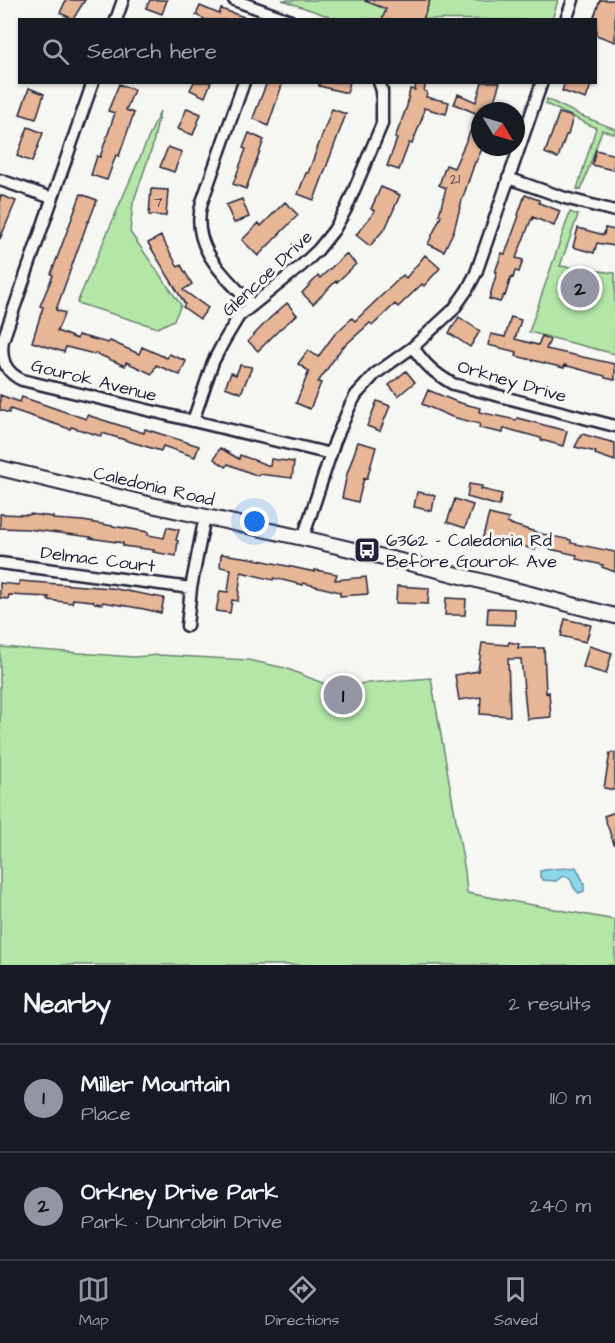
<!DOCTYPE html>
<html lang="en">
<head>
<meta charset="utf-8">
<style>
  :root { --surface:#171b24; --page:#20242c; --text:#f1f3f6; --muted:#9ea1a6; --line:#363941; --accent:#9495a2 }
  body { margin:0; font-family:"Architects Daughter",sans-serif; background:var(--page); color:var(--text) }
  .compass { position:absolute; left:471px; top:102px; width:54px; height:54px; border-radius:50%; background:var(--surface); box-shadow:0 2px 4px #0004; rotate:128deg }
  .you { position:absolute; left:255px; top:522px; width:21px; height:21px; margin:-15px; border:4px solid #fff; border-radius:50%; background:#1a73e8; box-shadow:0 0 0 9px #1a73e833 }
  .badge { display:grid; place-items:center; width:39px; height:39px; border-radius:50%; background:var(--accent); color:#111; font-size:20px; font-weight:700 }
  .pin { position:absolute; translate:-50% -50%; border:3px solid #fff; box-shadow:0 2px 6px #0006 }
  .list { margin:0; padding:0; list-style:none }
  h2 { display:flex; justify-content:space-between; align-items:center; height:78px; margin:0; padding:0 24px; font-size:26px }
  h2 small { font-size:20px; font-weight:400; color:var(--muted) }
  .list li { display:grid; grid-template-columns:39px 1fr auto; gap:18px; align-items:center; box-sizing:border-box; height:108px; padding:0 24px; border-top:2px solid var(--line) }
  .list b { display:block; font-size:22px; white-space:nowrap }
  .list p { margin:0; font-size:20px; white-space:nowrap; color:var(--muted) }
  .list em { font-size:20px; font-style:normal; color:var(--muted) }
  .icon { flex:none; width:33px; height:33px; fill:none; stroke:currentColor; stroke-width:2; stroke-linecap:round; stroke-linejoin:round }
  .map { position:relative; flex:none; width:615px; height:965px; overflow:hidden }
  .search { position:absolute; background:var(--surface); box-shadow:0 2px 4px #0004; left:18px; right:18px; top:18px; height:66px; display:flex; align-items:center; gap:15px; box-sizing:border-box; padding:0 21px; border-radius:0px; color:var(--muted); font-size:22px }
  .sheet { height:294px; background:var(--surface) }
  nav { display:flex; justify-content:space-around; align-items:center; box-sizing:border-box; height:84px; border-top:2px solid var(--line); background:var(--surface); font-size:16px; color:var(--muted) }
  nav a { display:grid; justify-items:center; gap:3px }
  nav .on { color:var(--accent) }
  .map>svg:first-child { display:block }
</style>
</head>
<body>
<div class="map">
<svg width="615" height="965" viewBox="0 0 615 965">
  <rect width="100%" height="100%" fill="#f6f6f2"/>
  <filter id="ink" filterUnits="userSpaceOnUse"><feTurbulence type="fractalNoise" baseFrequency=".0167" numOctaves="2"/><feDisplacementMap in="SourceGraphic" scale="12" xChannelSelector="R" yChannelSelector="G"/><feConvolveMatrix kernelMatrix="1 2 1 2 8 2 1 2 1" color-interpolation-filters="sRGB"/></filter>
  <g filter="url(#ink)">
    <path fill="#b3e6a7" stroke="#6a8471" stroke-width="1.5" d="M282,0H558L552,20L336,19Z
      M547,99L582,116L615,129V134L602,130L581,190L577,189L596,128L546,104Z
      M160,111L152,148L133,203L130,232L181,305L174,320L158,328L77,303Z
      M570,212L578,215L560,266L615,273V354L529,332Z
      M0,647L133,657L159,655L248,660L285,668L330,686L431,678L465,871L467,893L615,920V965H0Z"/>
    <path fill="#8bd8ea" stroke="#618fa4" stroke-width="1.5" d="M576,867L584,883V891L579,893L574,888L570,878L563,876L556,881L543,880L540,877V871C553,868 564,869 576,867Z"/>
    <path fill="#e6b697" stroke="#22223b" stroke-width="1.5" d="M66,0H85L73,19L60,13Z
      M150,0H167L162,14L146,8Z
      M365,0H430L423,20H382L386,9L365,1Z
      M600,0H615V42L596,35V20H593Z
      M200,6L219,14L221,9L247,18L246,20H206L196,15Z
      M194,82H211L205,97L190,90Z
      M267,82H283L268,126L253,118Z
      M319,82H350L347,93L319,86Z
      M416,82H426L424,91L427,92L426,97L449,102L446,114L424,108L423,116L412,144L409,143L399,170L387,166L397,139L395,138L407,106L410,89L415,90Z
      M482,82H500L492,108L499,111H480V147H483L476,162H475L462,200L454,230L444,251L428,244L441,216L439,215L446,188L439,185L446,165L454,168L478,114L454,104L458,94L476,102Z
      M565,82H592L586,99L562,91Z
      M119,84L134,90L126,110L134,113L119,156L116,155L107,180L91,175L97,156L100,157L115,113L108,111Z
      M29,88L44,94L36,119L20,114Z
      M187,108L201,114L193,135L178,129Z
      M332,109L346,114L314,200L298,194L306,173H308Z
      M559,113L573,117L568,135H566L558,158L545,153Z
      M28,127L43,133L32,162L17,156Z
      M249,133L264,140L246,189L233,184L246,149L243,148Z
      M168,147L182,152L174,172L160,167Z
      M596,150L615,155L613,170L592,165Z
      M381,187L400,195L386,227L370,246L356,235L375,211L371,209Z
      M151,189L168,190L166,216L149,215Z
      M81,194L97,200L89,221H88L56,310L65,313L57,331L77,339L78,335L108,343L110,341L139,354L142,347L167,358L169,354L186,361L180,375L156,365L152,374L126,362L125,366L95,353L94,354L66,347L64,352L32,342L43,307L40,306L53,275L51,274Z
      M0,195L16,201L0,239Z
      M525,195L539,200V203L560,211L554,226L533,217L532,220H531L516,258L523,260L519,272L515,271L513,278L511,277L505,296L504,295L500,302L489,299L497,272H495L502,253L505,254L519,216L518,215Z
      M242,199L249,217L234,223L226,205Z
      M285,202L298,215L258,256L242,240L259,223L261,226Z
      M578,228L604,235L605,228L615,230V246L597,243L594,253L573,247Z
      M161,236L178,267L181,265L192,284L183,290L208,308L200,319L183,307L185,304L148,243Z
      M346,254L356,264L337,282L336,281L313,304L302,293L318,276L320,278Z
      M425,255L440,268L424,286L422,284L398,307L395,304L373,325L370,323L341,349L318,382L321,383L310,409L296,403L309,371L298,364L308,350L318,357L334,335L352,318L355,321L403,275L406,278Z
      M287,303L297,315L280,329L258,351L248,341L270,318Z
      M459,317L480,331L470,347L449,333Z
      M511,317L521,320L515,339L538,345L542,336L550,340L546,349L615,364V380L605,378V376L564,365V368L516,356L517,352L488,345L491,334L505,337Z
      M240,365L252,367L241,393L225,387L231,373L236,375Z
      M406,371L415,382L398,396L389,385Z
      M428,390L457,402L480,408L479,412L516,420L517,418L567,431L563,446L541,440V438L504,428L503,433L479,428L480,424L452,417L422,404Z
      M0,395L20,402L22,397L86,419L87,415L144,433L145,429L199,446L195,457L163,446L161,451L102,433L101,436L71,427L70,429L10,409L9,413L0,410Z
      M377,401L390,406L380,431L367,426Z
      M582,434L615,443V461L595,454L596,452L575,447Z
      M358,442L376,447L367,479L364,478L358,502L342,498L347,474Z
      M220,448L239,459L240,455L270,466L271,459L294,462L292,478L259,474L258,476L228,464L226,467L214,459Z
      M469,484L482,486L481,489L502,494L499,506L467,497Z
      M417,492L435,495L432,511L414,507Z
      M455,499L473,505L465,528L447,522Z
      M0,514L29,515L30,514L53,517V519L83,521L148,532V535L164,538L167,527L179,530L176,540L178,541L176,556L153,552L154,550L123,546V543L90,538L91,537L27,529L0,528Z
      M489,514L509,519L507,523L542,534L571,540V543L615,552V572L602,567L603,565L576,559L577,555L536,546L535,550L503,540L501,545L482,540Z
      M221,554L250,558L315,572V570L337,574L335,580L366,577L368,594L340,596V592L303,583V585L274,578L273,580L241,572L238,601L232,600L230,613L216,611L220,591L228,592L231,569L220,567Z
      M19,581L111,588L164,598L161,613L144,609L103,602L102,604L95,603L93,601L73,599L72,603L48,600L49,597L9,595L8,599L0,598V583L19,585Z
      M397,586L429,588L428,604L396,603Z
      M446,598L466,599L465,615H445Z
      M488,608L515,609V625L487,624Z
      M565,619L591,625L586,642L561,636Z
      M509,642L519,644L518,648H544L546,693L549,692L551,717L527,719L521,659H508L510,716L480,714L481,697L459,700L455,675L478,671L482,643L508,645Z
      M589,646L612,653L606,674L583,667Z
      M610,753H615V790L604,788Z
      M615,812V843L614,844L604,816Z"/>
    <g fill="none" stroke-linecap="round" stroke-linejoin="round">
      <g stroke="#22223b" stroke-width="15">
        <path id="minor" d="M234,0L289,20
          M116,20L123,0
          M566,20L573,0
          M93,82L3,340C0,359 5,372 22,380L331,454
          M244,82L202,202C189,247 225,276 252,305
          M508,178L565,198L615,211
          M0,180L52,198
          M413,347C425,365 434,373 453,384L615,426
          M193,421L213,362L224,341L239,316L301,266L318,250L334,230L346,209L382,124V91L379,82
          M303,538L335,441L350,406L356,395L375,374L413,347L453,310L467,290L476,273L542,82
          M0,563L191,588
          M187,626L191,588L205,516"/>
      </g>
      <g stroke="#22223b" stroke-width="18">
        <path id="tertiary" d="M0,468L156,506L303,538L434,569L615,616"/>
      </g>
      <use href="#minor" stroke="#f6f6f2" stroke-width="10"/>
      <use href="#tertiary" stroke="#f6f6f2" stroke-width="14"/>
    </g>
  </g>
  <defs>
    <g id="bus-square" transform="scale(1.35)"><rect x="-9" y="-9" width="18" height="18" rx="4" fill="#22223b" stroke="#f6f6f2"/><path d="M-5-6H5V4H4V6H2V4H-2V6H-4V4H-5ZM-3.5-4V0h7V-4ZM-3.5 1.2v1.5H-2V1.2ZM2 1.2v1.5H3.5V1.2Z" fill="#fff"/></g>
  </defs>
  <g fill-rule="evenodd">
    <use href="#bus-square" x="367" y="550"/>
  </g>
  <g text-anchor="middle" stroke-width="6" stroke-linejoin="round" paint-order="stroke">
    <g font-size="15" fill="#534752">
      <text x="455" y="184">21</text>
      <text x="158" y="207">7</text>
    </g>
    <g font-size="18" fill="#22223b" stroke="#f6f6f2">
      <text transform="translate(267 273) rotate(-43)" y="6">Glencoe Drive</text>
      <text transform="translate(94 380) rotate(14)" y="6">Gourok Avenue</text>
      <text transform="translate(512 381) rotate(16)" y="6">Orkney Drive</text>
      <text transform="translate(154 486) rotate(13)" y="6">Caledonia Road</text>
      <text transform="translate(98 559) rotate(7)" y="6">Delmac Court</text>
    </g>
    <g font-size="18" fill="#22223b" stroke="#f6f6f2" text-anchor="start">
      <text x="386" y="546">6362 - Caledonia Rd<tspan x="386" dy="21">Before Gourok Ave</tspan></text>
    </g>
  </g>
</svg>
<svg class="compass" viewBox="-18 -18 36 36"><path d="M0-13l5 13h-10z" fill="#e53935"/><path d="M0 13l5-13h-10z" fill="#9ea1a6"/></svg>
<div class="you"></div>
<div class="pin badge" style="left:343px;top:695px">1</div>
<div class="pin badge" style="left:580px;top:288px">2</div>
<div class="search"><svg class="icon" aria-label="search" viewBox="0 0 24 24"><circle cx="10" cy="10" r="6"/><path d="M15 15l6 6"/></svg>Search here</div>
</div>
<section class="sheet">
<h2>Nearby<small>2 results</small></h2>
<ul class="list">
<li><span class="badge">1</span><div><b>Miller Mountain</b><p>Place</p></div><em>110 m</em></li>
<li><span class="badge">2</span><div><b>Orkney Drive Park</b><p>Park · Dunrobin Drive</p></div><em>240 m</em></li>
</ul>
</section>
<nav>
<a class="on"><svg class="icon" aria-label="map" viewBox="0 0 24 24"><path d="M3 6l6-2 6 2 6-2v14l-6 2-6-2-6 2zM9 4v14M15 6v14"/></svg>Map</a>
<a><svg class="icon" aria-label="directions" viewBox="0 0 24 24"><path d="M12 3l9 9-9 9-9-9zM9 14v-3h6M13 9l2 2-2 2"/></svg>Directions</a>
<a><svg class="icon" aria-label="saved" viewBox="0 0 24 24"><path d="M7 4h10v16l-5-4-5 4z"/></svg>Saved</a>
</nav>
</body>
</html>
